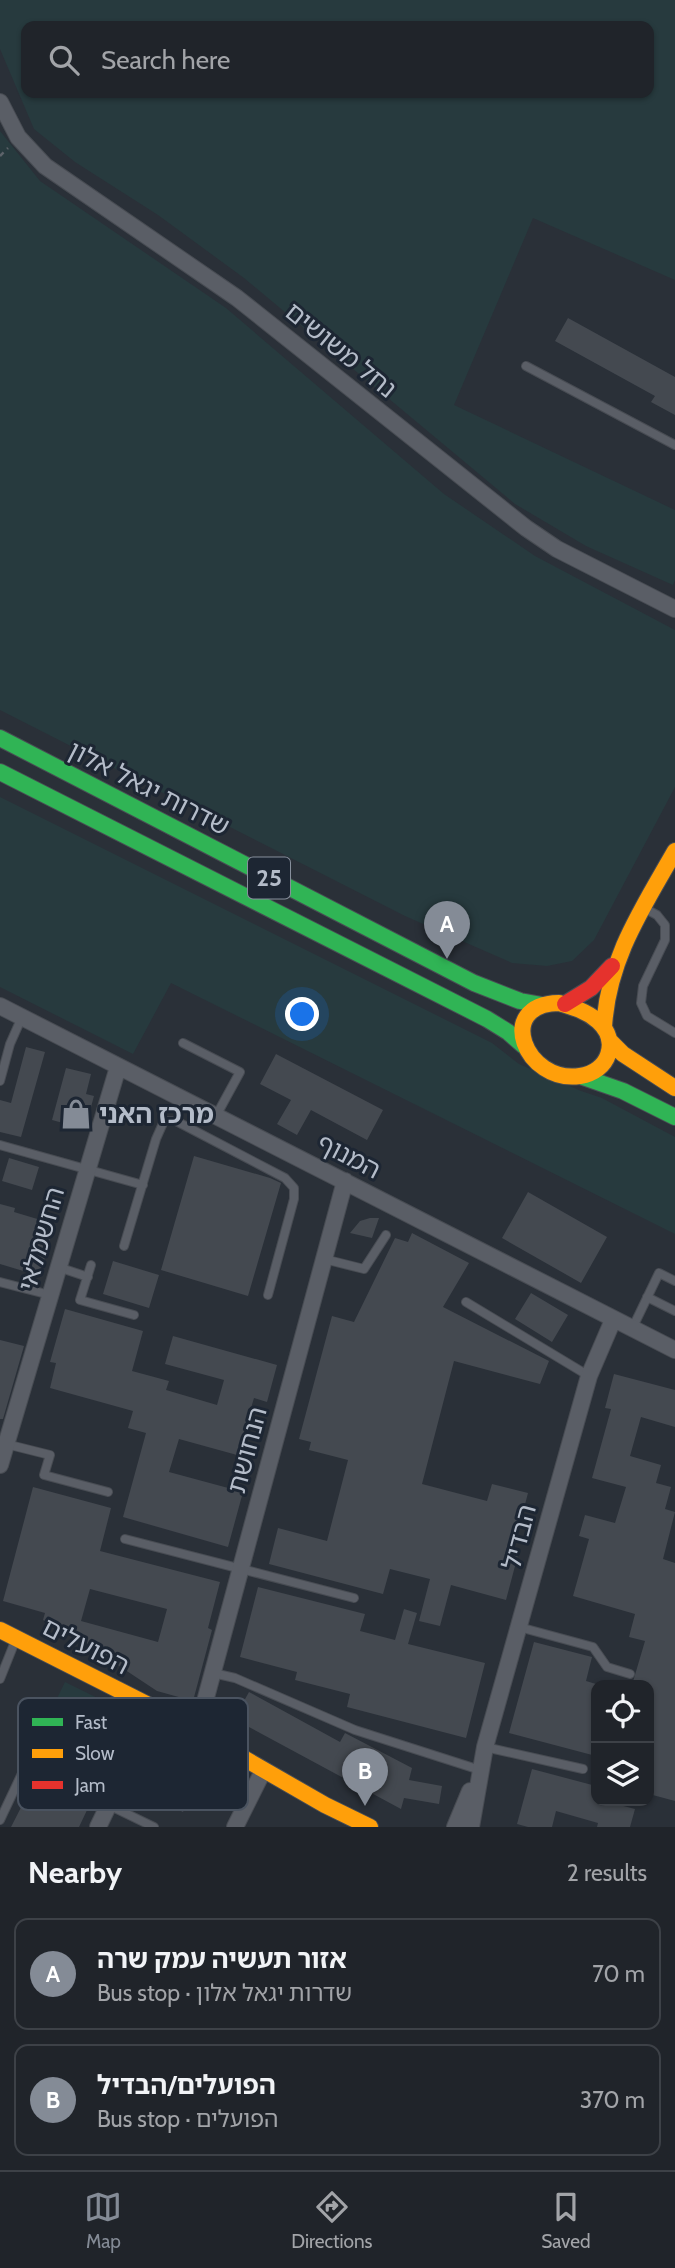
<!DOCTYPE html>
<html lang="en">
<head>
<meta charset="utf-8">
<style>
  :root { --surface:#20242a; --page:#282c32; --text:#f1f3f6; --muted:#a2a4a8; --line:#3d4147; --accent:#848b96 }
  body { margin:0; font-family:Cabin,"Noto Sans Hebrew",sans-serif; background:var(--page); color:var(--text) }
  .controls { position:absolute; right:21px; bottom:21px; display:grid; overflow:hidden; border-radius:14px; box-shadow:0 2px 5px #0004 }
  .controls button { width:63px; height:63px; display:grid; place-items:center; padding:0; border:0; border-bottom:2px solid var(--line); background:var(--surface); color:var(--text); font:35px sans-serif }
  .you { position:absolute; left:303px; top:1015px; width:24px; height:24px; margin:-18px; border:5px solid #fff; border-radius:50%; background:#1a73e8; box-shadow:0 0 0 10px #1a73e833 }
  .badge { display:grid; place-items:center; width:46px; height:46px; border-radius:50%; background:var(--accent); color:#fff; font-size:23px; font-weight:700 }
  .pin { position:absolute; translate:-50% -58px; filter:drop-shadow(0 2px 4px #0008) }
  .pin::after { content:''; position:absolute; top:37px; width:24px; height:21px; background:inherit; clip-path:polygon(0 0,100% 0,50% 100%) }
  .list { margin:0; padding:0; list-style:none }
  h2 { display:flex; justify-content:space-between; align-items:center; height:91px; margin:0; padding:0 28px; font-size:30px }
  h2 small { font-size:23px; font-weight:400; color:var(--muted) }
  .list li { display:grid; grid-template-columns:46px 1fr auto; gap:21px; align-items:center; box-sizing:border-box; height:112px; margin:0 14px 14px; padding:0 14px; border:2px solid var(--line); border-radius:14px }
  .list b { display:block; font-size:26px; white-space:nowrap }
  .list p { margin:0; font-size:23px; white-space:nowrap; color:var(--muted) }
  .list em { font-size:23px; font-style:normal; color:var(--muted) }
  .icon { flex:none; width:38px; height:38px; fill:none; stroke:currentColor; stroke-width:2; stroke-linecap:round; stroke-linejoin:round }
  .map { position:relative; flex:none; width:675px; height:1827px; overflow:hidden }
  .search { position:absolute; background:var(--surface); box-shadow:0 2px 5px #0004; left:21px; right:21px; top:21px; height:77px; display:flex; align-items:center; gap:18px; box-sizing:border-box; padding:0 24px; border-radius:14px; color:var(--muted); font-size:26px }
  .sheet { height:343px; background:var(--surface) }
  nav { display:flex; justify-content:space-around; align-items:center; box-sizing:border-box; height:98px; border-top:2px solid var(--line); background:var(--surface); font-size:19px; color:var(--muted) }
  nav a { display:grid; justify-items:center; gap:4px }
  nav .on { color:var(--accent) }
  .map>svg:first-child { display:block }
</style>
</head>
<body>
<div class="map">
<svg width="675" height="1827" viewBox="0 0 675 1827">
  <rect width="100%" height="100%" fill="#2a3038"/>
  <path fill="#273a3e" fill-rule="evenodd" d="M0,0H675V280L533,218L454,405L675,510V580L673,585L586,546L515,504L244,278L158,215L75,162L34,129L0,49ZM649,26V93H26V26Z
    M0,131L40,181L226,308L444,494L535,556L675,630V787L594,940L572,961L547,966L512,963L405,916L0,710Z
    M0,797L492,1043L519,1064L581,1091L602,1098L675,1137V1234L171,983L133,1054L0,987Z
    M65,1682L132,1715L97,1786L30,1753Z"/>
  <path fill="#444950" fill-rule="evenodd" d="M568,318L675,377V415L651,402L655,396L555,341Z
    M26,1047L45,1052L21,1137L0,1132V1100L11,1103Z
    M276,1054L383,1110L367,1140L311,1110L297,1135L277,1124L291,1100L260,1084Z
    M66,1068L91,1074L86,1094L94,1096L85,1129L52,1120Z
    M194,1156L270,1178L281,1183L248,1296L161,1270Z
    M9,1158L39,1167L32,1190L2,1181Z
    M528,1192L607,1237L581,1283L502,1238Z
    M0,1204L15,1208L14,1212L54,1224L40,1276L0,1264Z
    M370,1218H379L372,1238L350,1233L360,1221Z
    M412,1233L469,1263L443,1307L549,1361L540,1384L454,1361L422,1484L487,1501L492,1484L528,1493L513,1550L519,1551L506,1600L451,1585L440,1626L419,1621L430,1579L390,1569L383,1594L269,1564L278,1528L327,1541L348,1460L309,1450L311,1442L299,1439L332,1316L354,1322L395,1238L408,1242Z
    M113,1261L159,1275L149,1308L103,1294Z
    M531,1293L568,1315L552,1342L515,1319Z
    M65,1309L143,1331L132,1371L169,1381L166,1390L217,1405L224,1380L165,1364L173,1336L277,1365L267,1402L254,1398L237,1455L179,1439L169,1472L243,1492L228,1547L123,1517L146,1433L128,1428L133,1411L50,1388L56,1363L50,1362Z
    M0,1340L24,1346L3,1419H0Z
    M614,1374L675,1390V1427L641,1417L630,1456L661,1465L656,1483L671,1487L665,1509L675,1512L663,1559L675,1563V1801L649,1794V1685H632L645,1641L629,1637L635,1614L573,1596L589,1539L579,1536L585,1515L615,1523L626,1487L592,1478L611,1409L605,1408Z
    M33,1487L111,1508L100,1551L220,1582L208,1628L212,1630L193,1701L157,1691L86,1644L43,1620L45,1613L3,1601ZM90,1589L167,1609L158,1642L81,1621Z
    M258,1587L365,1614L360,1631L395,1640L404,1609L417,1613L408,1644L485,1663L466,1738L347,1707L350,1694L295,1680L297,1672L240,1657Z
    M534,1642L592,1657L586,1681L596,1684V1756L509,1733Z
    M249,1692L340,1742L345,1733L412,1768L409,1780L442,1786L439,1804L404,1798L401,1809L234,1719Z
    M162,1738L209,1761L183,1812L137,1789Z
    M532,1769L596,1786V1801H604L635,1809L630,1827H597L598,1823L556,1811L552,1827H528L517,1824Z
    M34,1782L88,1808L79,1827H11Z"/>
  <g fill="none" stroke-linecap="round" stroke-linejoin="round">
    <g stroke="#484c53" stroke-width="10">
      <path id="lane" d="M526,366L675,445
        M644,908L657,915L665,925V940L643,986L641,1003L647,1016L675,1033
        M183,1043L240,1072L216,1116
        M0,1081L10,1044L22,1017
        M0,1145L143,1185
        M124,1246L156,1139L164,1121H176L285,1178L294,1188V1199L268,1295
        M324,1259L364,1269L386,1235
        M91,1265L80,1300L134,1315
        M58,1267L88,1277
        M0,1282L50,1295
        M647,1297L675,1311
        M466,1302L589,1376
        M632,1329L659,1273L675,1281
        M6,1444L50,1455L44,1475L108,1492
        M125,1539L354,1598
        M519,1627L593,1647L607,1667L630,1674
        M213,1673L235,1678L355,1730L480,1770
        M0,1679L16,1639
        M485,1747L583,1769
        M0,1820L26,1765L154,1827"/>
    </g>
    <g stroke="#484c53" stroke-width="18">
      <path id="street" d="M0,102L18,137L45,166L237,298L526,528L557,549L675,609
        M0,1006L675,1350
        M0,1465L118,1067
        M197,1731L345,1181
        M98,1827L155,1709
        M235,1827L263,1771
        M455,1827L470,1791
        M471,1827L485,1747L589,1376L613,1320"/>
    </g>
    <g stroke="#484c53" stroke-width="18">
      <path id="fast" d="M0,738L474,983L520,1001L542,1005
        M0,772L487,1019L508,1032L524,1046
        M583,1077L623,1091L675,1117"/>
    </g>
    <g stroke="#484c53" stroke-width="18">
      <path id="slow" d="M559,1003C573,1007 586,1011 598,1021C620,1041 609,1072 580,1076C525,1084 494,1004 559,1003Z
        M604,1027C608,959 642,909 675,851
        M609,1040L623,1054L675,1088
        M0,1630L172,1717L325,1805L370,1827"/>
    </g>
    <g stroke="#484c53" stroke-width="18">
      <path id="jam" d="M565,1004L591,988L612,966"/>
    </g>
    <path stroke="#5d636a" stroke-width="2.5" stroke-dasharray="5 5" stroke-linecap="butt" d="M0,156L8,148"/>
    <use href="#lane" stroke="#5a5e66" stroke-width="8"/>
    <use href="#street" stroke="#5a5e66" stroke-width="16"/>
    <use href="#fast" stroke="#30b455" stroke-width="16"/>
    <use href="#slow" stroke="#ff9f0a" stroke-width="16"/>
    <use href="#jam" stroke="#e5322d" stroke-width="16"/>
  </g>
  <defs>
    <g id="shop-bare" transform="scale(2.415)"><path d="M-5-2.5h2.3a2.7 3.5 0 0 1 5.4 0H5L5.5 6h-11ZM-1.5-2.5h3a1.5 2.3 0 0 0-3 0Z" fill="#848b96" stroke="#1d2633" stroke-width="2.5" paint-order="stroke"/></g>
  </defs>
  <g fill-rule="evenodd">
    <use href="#shop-bare" x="76" y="1114"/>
  </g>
  <g text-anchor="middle" stroke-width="6" stroke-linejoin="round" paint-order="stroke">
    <rect fill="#1d2633" stroke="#878f9c" stroke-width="2" x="248" y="857.5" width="42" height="41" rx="5"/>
    <g font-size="24" font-weight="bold" fill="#b4bcc9">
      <text x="269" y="886">25</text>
    </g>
    <g font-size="26" fill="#b4bcc9" stroke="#1d2633">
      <text transform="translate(341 350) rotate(39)" y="9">נחל משושים</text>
      <text transform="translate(149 788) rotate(27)" y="9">שדרות יגאל אלון</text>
      <text transform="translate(349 1156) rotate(27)" y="9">המנוף</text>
      <text transform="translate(41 1239) rotate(-74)" y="9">החשמלאי</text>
      <text transform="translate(247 1450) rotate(-75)" y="9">הנחושת</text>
      <text transform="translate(519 1537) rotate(-75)" y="9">הבדיל</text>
      <text transform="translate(86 1646) rotate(27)" y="9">הפועלים</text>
    </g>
    <g font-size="26" font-weight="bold" fill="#b4bcc9" stroke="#1d2633" text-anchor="start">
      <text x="99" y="1123">מרכז האני</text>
    </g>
  </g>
  <rect x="18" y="1698" width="230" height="112" rx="10" fill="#1d2633" stroke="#4a5360" stroke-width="2"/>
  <rect x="32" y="1718" width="31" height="8" fill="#30b455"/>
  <rect x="32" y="1749" width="31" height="9" fill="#ff9f0a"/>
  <rect x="32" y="1781" width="31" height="8" fill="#e5322d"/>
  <g font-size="19" fill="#b4bcc9">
    <text x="75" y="1729">Fast</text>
    <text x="75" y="1760">Slow</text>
    <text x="75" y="1792">Jam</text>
  </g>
</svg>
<div class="controls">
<button><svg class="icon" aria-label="locate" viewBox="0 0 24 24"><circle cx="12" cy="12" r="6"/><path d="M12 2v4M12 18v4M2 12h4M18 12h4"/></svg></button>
<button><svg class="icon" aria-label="layers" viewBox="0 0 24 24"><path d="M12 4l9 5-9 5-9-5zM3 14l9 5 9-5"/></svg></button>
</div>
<div class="you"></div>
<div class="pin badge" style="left:447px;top:959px">A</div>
<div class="pin badge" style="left:365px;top:1806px">B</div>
<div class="search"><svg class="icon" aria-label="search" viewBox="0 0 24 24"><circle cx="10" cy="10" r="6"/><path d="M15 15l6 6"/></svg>Search here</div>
</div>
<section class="sheet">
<h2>Nearby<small>2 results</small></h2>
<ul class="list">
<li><span class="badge">A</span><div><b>אזור תעשיה עמק שרה</b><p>Bus stop · שדרות יגאל אלון</p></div><em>70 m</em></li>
<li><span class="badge">B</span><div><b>הפועלים/הבדיל</b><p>Bus stop · הפועלים</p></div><em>370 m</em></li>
</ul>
</section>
<nav>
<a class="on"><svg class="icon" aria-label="map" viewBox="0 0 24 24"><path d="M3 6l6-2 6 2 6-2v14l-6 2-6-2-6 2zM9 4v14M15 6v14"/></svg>Map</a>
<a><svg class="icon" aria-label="directions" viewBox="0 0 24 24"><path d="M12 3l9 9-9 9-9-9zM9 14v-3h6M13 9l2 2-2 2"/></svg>Directions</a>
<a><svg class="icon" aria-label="saved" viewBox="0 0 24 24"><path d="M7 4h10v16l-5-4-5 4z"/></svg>Saved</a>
</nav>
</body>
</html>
